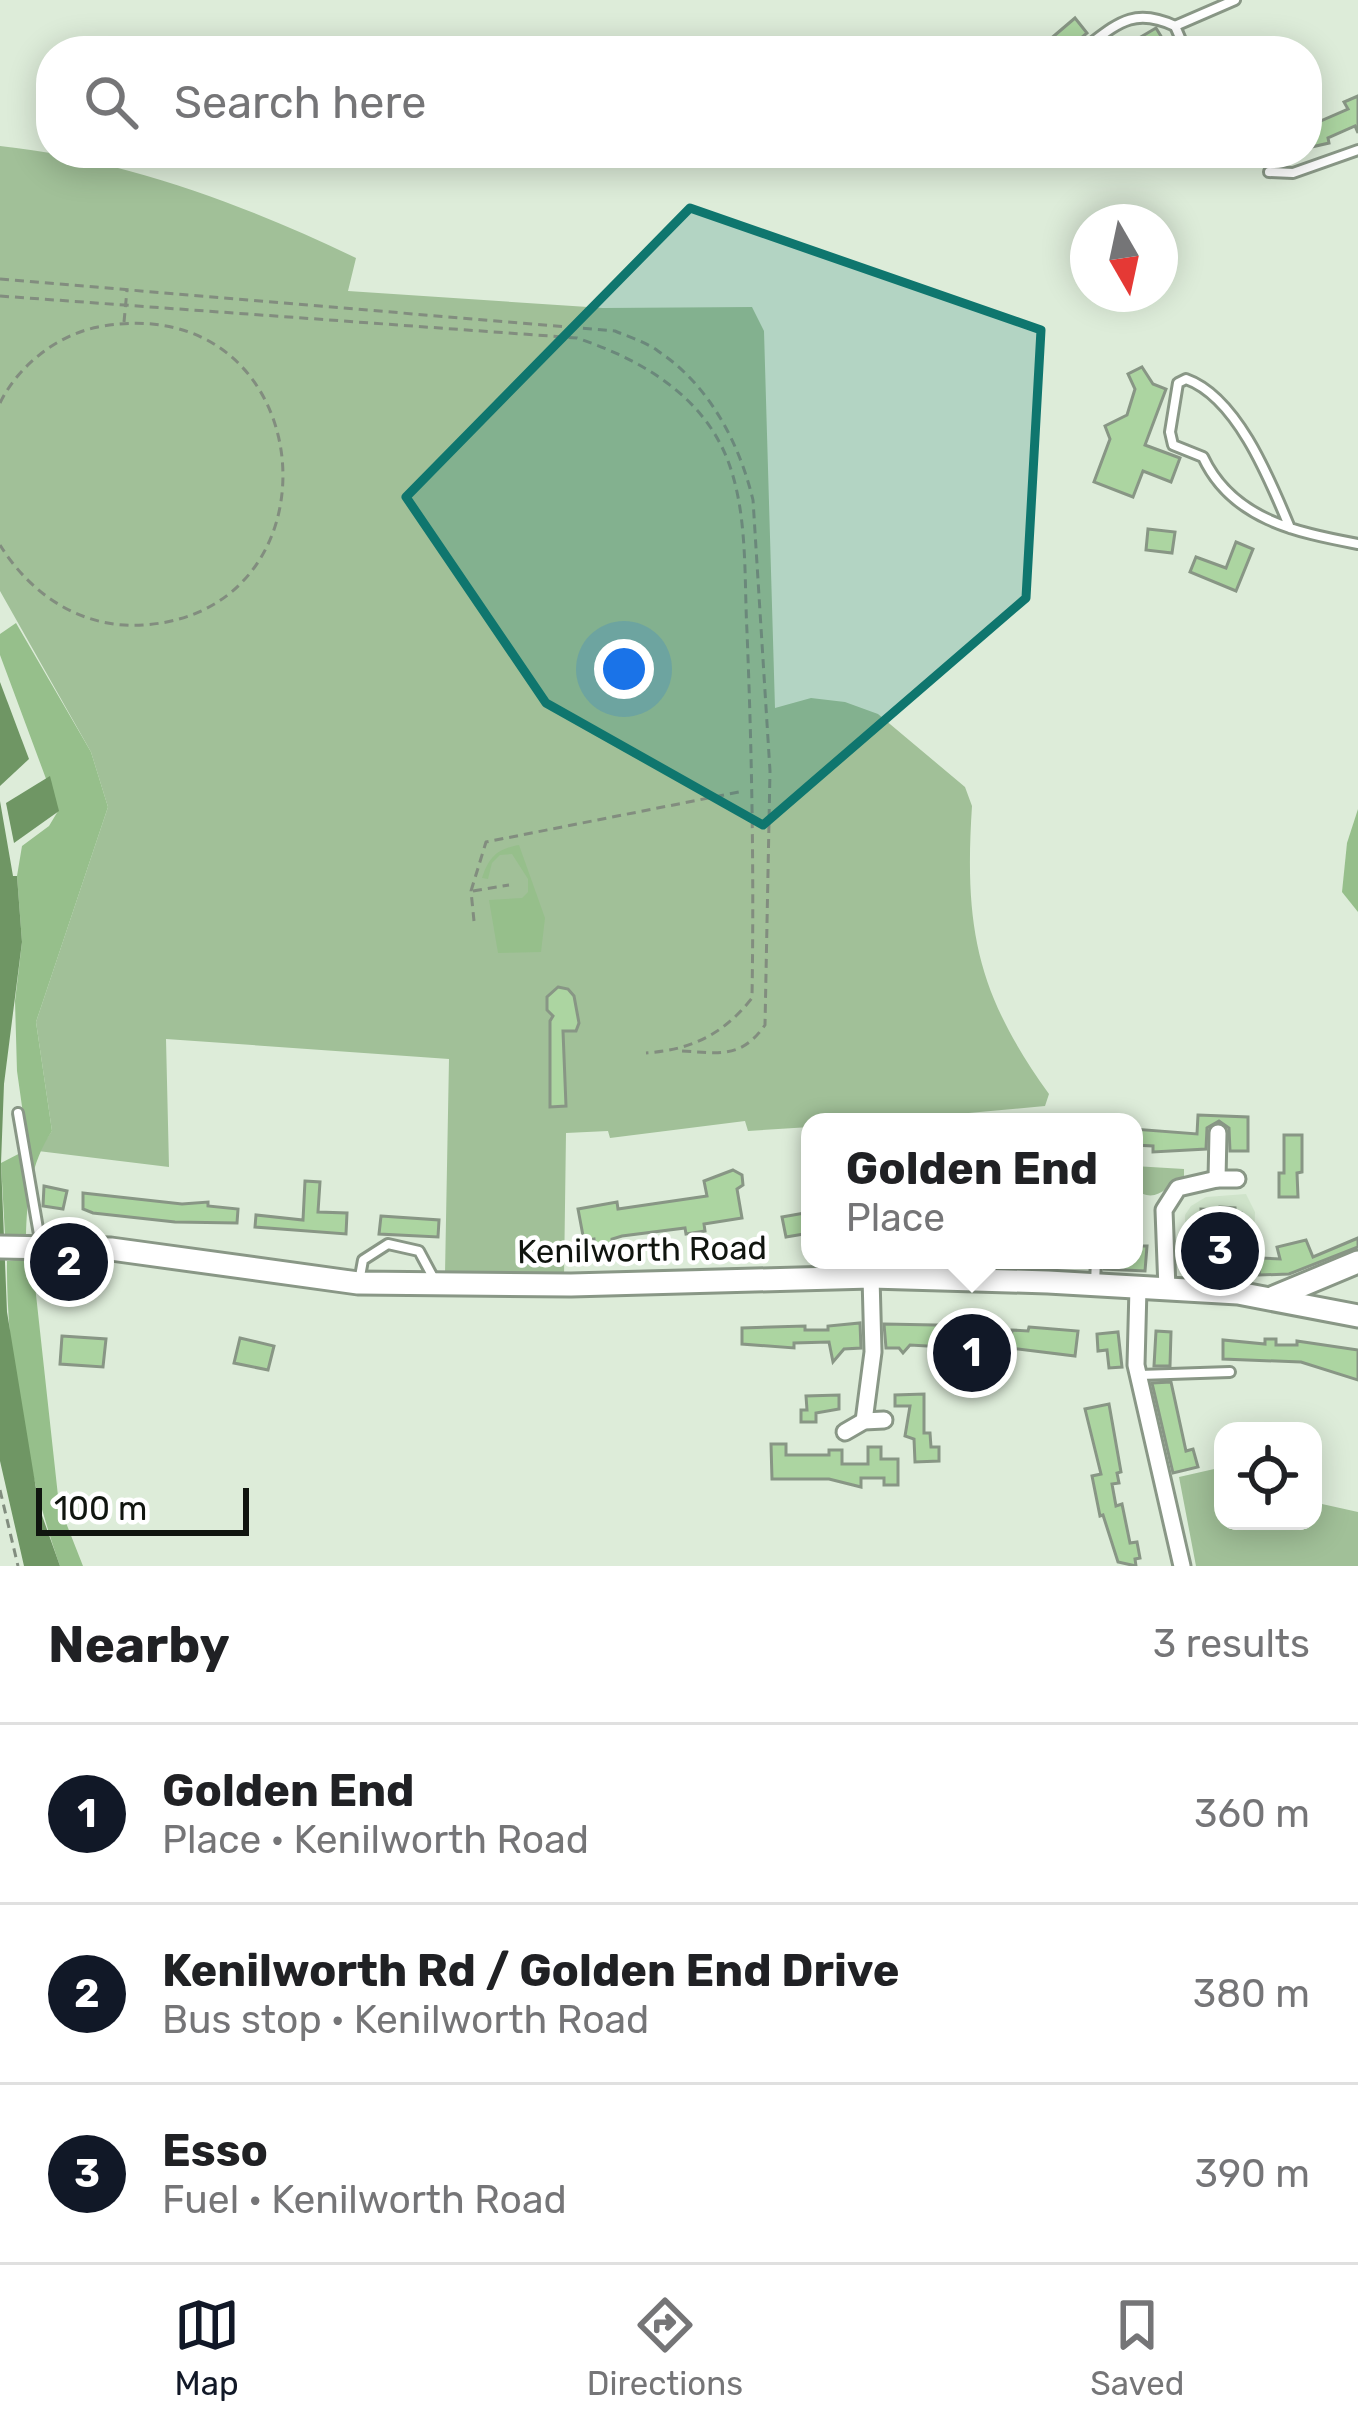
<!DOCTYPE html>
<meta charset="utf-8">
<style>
body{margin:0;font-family:Rubik,sans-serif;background:#f2f2f2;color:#202124}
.controls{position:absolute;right:36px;bottom:36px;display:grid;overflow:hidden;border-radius:24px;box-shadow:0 6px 30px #0003}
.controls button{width:108px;height:108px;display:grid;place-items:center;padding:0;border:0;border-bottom:3px solid #e0e0e0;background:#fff;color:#202124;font:60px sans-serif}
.compass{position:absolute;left:1070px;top:204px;width:108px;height:108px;border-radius:50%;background:#fff;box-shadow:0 6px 30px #0003;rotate:171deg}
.scale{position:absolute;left:36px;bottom:30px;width:213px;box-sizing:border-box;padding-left:12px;border:6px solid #10150f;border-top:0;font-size:33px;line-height:42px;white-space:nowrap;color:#10150f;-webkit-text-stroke:9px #fff;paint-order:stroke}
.you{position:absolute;left:624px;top:669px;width:42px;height:42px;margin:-30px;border:9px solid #fff;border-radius:50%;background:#1a73e8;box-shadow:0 0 0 18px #1a73e833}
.badge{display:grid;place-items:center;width:78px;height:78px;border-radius:50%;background:#111827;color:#fff;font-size:39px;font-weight:700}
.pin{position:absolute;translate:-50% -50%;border:6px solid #fff;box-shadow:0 3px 12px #0006}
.popup{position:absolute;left:801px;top:1113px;width:342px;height:156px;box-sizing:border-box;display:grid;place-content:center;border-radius:24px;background:#fff;filter:drop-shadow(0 3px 9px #0005);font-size:39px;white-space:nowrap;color:#757577}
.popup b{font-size:45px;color:#202124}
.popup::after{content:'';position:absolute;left:50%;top:100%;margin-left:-24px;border:24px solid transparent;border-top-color:#fff}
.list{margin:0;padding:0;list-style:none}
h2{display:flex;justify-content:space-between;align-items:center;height:156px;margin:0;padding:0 48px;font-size:51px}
h2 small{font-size:39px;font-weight:400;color:#757577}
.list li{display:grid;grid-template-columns:78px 1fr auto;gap:36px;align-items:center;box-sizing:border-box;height:180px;padding:0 48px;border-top:3px solid #e0e0e0}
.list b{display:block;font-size:45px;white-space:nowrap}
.list p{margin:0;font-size:39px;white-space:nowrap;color:#757577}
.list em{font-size:39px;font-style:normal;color:#757577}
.icon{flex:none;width:66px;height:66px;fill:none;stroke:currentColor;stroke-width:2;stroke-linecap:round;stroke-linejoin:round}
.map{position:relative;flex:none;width:1358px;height:1566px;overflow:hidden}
.search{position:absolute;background:#fff;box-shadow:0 6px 30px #0003;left:36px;right:36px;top:36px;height:132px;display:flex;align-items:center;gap:30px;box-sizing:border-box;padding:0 42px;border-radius:48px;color:#757577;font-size:45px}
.sheet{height:696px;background:#fff}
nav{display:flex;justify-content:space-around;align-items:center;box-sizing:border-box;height:168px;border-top:3px solid #e0e0e0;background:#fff;font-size:33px;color:#757577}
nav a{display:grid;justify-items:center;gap:6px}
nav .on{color:#111827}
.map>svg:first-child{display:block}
</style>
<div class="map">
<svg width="1358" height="1566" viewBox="0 0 1358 1566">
<rect width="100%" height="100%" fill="#ddecd9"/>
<polygon fill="#cfe3ca" points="1246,1194 1255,1212 1253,1287 1186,1283 1185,1215 1191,1206 1206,1197"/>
<g fill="#a1c098">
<path d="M0,146C122,159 246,205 356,258L348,291L603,308L752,307L764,331L775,708L811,698L845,702L878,714L965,787L972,806C964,928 977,994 1049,1094L1045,1106L936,1116L935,1122H810V1127L748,1131L745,1121L610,1138L608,1131L566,1133L564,1278L445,1274L449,1059L166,1039L169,1167L38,1151L52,1131L36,1022L108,807L91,752L0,591Z"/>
<path d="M1134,1166L1184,1169V1177C1165,1187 1155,1206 1134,1188Z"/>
<polygon points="1223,1467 1223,1521 1313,1521 1313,1502 1358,1512 1358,1566 1196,1566 1179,1477"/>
</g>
<g fill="#96bf8b">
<path d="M16,623L91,752L108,807L36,1022L52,1131C30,1164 27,1199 26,1237L5,1235L1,1163L28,1149L17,1071L15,1001L22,942L17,876L22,846L49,826L58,811L0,655V634Z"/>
<polygon points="1358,809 1358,912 1342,892 1347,843"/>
<path d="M519,845L545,918L541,952L498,953L489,900L522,898L528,892V879L512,854L500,855L492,863L488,879L482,878C489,857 497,849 519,845Z"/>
<path d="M32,1258L59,1505L83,1566H60C27,1473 6,1359 7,1261Z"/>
</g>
<g fill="#6f9664">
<polygon points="0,682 29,759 0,786"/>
<polygon points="50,776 59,811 14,843 6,803"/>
<polygon points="0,801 13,876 17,876 22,942 4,1084 1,1163 7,1312 39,1507 60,1566 24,1566 0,1461"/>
</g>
<g fill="#acd5a1" stroke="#889685" stroke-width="3">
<polygon points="1075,18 1087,33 1066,51 1057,51 1048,41"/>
<polygon points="1156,28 1170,51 1117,51"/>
<polygon points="1358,96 1358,133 1355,126 1328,138 1329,143 1307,148 1307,127 1348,109 1344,102"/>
<polygon points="1142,367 1153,384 1166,389 1145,445 1180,458 1171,482 1143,471 1133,497 1094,482 1110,439 1105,426 1127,415 1135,389 1128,374"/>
<polygon points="1148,529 1175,532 1172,553 1146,550"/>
<polygon points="1236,542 1253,549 1236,591 1190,572 1196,557 1226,568"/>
<polygon points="558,987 568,989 574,996 579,1023 576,1031 563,1031 566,1106 550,1107 550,1021 553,1016 547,1010 547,997"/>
<polygon points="1198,1115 1248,1117 1248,1151 1230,1151 1229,1128 1219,1121 1207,1128 1206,1149 1153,1152 1153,1146 1134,1145 1134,1129 1197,1134"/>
<polygon points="1284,1135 1302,1135 1302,1172 1297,1173 1298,1197 1279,1197 1279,1173 1284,1173"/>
<polygon points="733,1170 742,1175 743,1185 737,1189 742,1218 704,1224 705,1231 686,1234 685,1228 622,1236 612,1239 612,1243 595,1246 594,1239 584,1241 578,1209 617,1202 618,1209 707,1196 704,1181"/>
<polygon points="305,1181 320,1182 318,1212 347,1213 346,1234 255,1227 256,1215 303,1220"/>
<polygon points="44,1186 67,1191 63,1209 43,1206"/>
<polygon points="83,1193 182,1204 208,1202 208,1206 238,1209 237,1223 175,1222 93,1213 83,1209"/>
<polygon points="1220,1207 1235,1208 1235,1213 1241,1213 1238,1249 1203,1246 1201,1209 1220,1210"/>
<polygon points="810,1212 810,1233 786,1237 782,1217"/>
<polygon points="381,1216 439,1220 438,1237 379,1234"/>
<polygon points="1358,1238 1358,1247 1289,1274 1259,1275 1261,1258 1280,1259 1277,1247 1306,1240 1313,1257"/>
<polygon points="1134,1246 1147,1246 1145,1271 1104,1269 1104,1260 1134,1260"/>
<polygon points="860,1323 861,1348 844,1349 833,1362 829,1342 794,1343 794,1348 742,1344 742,1328 805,1326 805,1330 828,1330 828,1326"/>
<polygon points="884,1324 986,1326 983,1365 961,1364 962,1348 910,1345 903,1353 899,1348 886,1348"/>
<polygon points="1029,1327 1078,1331 1075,1356 1010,1348 1012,1330 1028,1331"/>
<polygon points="1156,1331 1171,1332 1170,1366 1154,1366"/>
<polygon points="1118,1332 1122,1367 1109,1368 1107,1350 1098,1351 1097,1334"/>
<polygon points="62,1336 106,1339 103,1367 60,1364"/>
<polygon points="240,1338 274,1346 268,1370 234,1363"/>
<polygon points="1265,1339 1276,1339 1276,1345 1297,1345 1297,1341 1358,1350 1358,1380 1301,1362 1223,1359 1223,1340 1265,1344"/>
<polygon points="1171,1382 1186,1451 1193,1449 1198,1467 1173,1473 1152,1383"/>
<polygon points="924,1394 924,1433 930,1433 931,1447 939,1447 939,1461 915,1462 914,1439 905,1436 910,1406 895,1406 895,1395"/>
<polygon points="839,1395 839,1409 816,1413 816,1422 801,1422 801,1410 807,1410 806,1396"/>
<polygon points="1109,1404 1121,1472 1117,1473 1119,1483 1112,1484 1116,1506 1122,1504 1130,1543 1137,1542 1140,1558 1135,1559 1136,1566 1118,1562 1103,1515 1100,1516 1092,1476 1101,1474 1085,1409"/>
<polygon points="771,1444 786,1444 786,1455 829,1455 829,1450 842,1450 842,1464 868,1464 868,1447 881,1447 881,1459 898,1459 898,1485 884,1485 884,1478 861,1478 861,1487 829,1479 772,1479"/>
</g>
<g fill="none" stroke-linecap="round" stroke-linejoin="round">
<g stroke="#899786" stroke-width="14">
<g id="lane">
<polyline points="1184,47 1175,26 1235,0"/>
<path d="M1081,51C1116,25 1132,6 1175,26"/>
<polyline points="1269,172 1293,173 1358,150"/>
<path d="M1290,528C1270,480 1237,397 1186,379L1178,383L1170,432L1173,445L1203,457C1232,519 1295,532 1358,544"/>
<polyline points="18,1113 41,1246"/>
<polyline points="359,1282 363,1260 388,1244 419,1251 434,1279"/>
<polyline points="1095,1283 1096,1260"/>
<polyline points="1190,1289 1192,1254 1240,1257 1238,1292"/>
<polyline points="1140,1375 1230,1372"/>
</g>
</g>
<g stroke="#899786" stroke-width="21">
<g id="street">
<polyline points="1218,1133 1217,1179 1237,1179"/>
<polyline points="1138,1288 1136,1365 1182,1566"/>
<polyline points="1167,1289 1164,1210 1178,1188 1217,1179"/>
<polyline points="864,1421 873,1352 871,1277"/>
<polyline points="845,1432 864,1421 884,1420"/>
</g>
</g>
<g stroke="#899786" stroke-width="27">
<g id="secondary">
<polyline points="0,1247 111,1249 358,1283 571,1285 871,1277 1048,1282 1238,1293 1358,1316"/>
<polyline points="1274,1297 1358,1262"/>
</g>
</g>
<g stroke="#828d7f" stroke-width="3" stroke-dasharray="9 6" stroke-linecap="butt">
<path d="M0,279L615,331C629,337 646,342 658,351C709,385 739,442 753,500L770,771L765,1025C741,1059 720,1053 682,1051"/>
<path d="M0,296L577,338C640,359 703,395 728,461C748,514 744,576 747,632C752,754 754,876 752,998C724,1034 691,1050 646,1053"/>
<polyline points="124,322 127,290"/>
<path d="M0,403C18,366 57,335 98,327C321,285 350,612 143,625C82,629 31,595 0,545"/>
<polyline points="473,891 509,885"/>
<polyline points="474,921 471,891 486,842 744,791"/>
<polyline points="0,1490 18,1566"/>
</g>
<use href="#lane" stroke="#fff" stroke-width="8"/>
<use href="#street" stroke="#fff" stroke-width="15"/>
<use href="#secondary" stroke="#fff" stroke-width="21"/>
</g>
<path fill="#0f766e" fill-opacity="0.2" stroke="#0f766e" stroke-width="9" stroke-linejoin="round" d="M690,208L1041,330L1026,598L763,825L546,703L406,497Z"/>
<g text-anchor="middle" stroke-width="9" stroke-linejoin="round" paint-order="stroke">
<g font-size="33" fill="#10150f" stroke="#fff">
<text transform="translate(642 1249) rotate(-1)" y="12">Kenilworth Road</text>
</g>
</g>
</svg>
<div class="controls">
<button><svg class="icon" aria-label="locate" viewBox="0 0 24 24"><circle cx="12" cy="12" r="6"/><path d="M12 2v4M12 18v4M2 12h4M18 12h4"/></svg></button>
</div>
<svg class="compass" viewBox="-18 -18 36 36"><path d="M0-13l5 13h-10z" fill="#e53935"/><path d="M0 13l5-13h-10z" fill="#757577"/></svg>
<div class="scale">100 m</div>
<div class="you"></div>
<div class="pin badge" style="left:972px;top:1353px">1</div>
<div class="popup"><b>Golden End</b>Place</div>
<div class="pin badge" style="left:69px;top:1262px">2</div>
<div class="pin badge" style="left:1220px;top:1251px">3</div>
<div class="search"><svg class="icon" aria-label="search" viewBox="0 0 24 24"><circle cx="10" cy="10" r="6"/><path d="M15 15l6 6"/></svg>Search here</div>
</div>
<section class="sheet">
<h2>Nearby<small>3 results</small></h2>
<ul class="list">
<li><span class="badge">1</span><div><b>Golden End</b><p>Place · Kenilworth Road</p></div><em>360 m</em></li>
<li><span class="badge">2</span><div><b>Kenilworth Rd / Golden End Drive</b><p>Bus stop · Kenilworth Road</p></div><em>380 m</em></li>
<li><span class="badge">3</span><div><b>Esso</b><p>Fuel · Kenilworth Road</p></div><em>390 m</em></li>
</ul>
</section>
<nav>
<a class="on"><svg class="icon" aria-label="map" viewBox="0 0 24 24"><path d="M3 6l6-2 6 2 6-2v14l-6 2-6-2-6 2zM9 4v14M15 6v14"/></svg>Map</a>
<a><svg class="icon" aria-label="directions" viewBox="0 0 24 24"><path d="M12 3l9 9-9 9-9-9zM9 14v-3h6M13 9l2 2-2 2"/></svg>Directions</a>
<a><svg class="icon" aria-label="saved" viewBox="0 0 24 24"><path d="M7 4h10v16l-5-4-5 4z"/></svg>Saved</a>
</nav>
